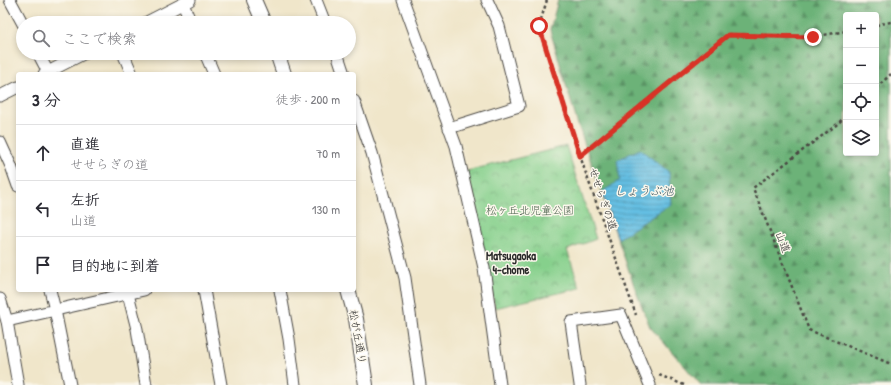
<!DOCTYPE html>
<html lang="ja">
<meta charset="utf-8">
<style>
body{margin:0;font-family:"Patrick Hand","Klee One",sans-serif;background:#f7f7f7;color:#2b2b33}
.controls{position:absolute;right:12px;top:12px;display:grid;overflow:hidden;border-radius:4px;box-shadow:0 2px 6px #0003}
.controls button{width:36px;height:36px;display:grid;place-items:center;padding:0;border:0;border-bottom:1px solid #e1e1e2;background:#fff;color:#2b2b33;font:20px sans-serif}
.stop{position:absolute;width:12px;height:12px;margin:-9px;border:3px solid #d93025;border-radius:50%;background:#fff}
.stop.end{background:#d93025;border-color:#fff;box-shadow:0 1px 4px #0008}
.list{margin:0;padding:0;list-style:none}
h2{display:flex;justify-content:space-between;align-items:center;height:52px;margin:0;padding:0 16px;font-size:17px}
h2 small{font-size:13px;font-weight:400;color:#7c7c81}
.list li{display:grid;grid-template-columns:26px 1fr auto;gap:12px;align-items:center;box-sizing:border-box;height:56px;padding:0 16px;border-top:1px solid #e1e1e2}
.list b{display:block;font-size:15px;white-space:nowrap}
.list p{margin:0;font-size:13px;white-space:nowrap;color:#7c7c81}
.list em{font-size:13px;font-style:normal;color:#7c7c81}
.icon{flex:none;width:22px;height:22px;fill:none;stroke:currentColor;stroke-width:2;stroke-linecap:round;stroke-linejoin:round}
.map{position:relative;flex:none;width:891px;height:385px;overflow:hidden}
.search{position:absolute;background:#fff;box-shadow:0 2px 6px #0003;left:16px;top:16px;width:340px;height:44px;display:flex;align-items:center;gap:10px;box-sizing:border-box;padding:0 14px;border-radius:22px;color:#7c7c81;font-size:15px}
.panel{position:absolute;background:#fff;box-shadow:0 2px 6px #0003;left:16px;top:72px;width:340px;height:220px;border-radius:4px}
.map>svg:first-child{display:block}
</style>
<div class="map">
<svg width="891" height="385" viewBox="0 0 891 385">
<defs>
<pattern id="forest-firs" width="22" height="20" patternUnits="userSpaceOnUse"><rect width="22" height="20" fill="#6cb278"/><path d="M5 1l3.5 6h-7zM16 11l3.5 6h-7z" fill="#599163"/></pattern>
<pattern id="park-crowns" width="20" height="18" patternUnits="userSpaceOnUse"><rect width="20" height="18" fill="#86d08c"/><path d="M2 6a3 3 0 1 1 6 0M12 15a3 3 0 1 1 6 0" fill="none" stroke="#6ea973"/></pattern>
<pattern id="water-rules" width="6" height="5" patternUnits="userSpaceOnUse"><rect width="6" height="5" fill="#64bee2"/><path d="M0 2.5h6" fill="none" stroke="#539bb7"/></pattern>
</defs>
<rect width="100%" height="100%" fill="#fbf7ec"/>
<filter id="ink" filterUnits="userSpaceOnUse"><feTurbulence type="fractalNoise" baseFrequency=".025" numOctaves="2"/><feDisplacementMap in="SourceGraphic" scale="8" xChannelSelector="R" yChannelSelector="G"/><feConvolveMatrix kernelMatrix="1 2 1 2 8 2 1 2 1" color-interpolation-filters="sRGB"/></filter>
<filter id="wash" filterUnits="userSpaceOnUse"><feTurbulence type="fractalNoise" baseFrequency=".012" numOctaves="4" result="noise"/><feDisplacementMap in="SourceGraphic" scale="16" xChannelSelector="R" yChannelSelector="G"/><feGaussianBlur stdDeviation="0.9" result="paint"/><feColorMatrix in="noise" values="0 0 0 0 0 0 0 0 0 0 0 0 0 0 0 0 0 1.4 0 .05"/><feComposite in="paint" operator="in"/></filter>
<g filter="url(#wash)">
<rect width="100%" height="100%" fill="#f0e6ca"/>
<path fill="url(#forest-firs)" stroke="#4c6e52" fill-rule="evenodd" d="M558,0H891V385H701L650,327L637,294L577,122L550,30ZM846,15H876V153H846Z"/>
<polygon fill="url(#park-crowns)" stroke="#587e5c" points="566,146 596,239 567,250 580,288 495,308 467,171"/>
<polygon fill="url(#water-rules)" stroke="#487486" points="640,149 669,172 671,204 618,239 602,192 620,180 617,160"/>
</g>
<g filter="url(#ink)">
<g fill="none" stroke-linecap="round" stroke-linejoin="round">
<g stroke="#494743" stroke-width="13">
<g id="minor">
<polyline points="10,0 23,24"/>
<polyline points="316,0 325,23"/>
<polyline points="403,0 456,146 484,268 500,385"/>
<polyline points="183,4 191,23"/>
<polyline points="145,23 190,0"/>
<polyline points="38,53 49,74"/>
<polyline points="123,53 132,74"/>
<polyline points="205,53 214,74"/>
<polyline points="337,53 344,74"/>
<polyline points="44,74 85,53"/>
<polyline points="0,96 18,87"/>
<polyline points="354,101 372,153 405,278 420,385"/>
<polyline points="449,128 519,106 499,26 487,0"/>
<polyline points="0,142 11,166 18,186"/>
<polyline points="50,290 55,310 70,385"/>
<polyline points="127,290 137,329 146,385"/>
<polyline points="204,290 221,385"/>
<polyline points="280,290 289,339 295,385"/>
<polyline points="0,299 7,321 18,385"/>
<polyline points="7,321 144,290"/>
<polyline points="580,385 571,322 621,315 650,385"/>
</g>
</g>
<g stroke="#494743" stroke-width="16">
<g id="tertiary">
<polyline points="254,0 264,23"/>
<polyline points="277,53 284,74"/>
<polyline points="348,290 356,319 366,385"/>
</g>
</g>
<g stroke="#494743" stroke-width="2.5" stroke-dasharray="3 3" stroke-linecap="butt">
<polyline points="547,0 539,26 584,168 636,315"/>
<polyline points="876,25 891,22"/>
<polyline points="876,88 891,74"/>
<polyline points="846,116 835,126 753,188 809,330 891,364"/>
<polyline points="580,156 728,35 813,37 846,31"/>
<polyline points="659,375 684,385"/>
</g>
<use href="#minor" stroke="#fff" stroke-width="11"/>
<use href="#tertiary" stroke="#fff" stroke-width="14"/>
</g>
</g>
<g fill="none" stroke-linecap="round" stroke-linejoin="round" filter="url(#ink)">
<polyline stroke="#d93025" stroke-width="5" points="539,26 580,156 728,35 813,37"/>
</g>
<g text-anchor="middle" stroke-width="3" stroke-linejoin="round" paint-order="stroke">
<g font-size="11" fill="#2b2b2b" stroke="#fbf7ec">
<text transform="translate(603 199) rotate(71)" y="4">せせらぎの道</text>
<text transform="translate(783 242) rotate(68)" y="4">山道</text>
<text transform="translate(358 337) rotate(80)" y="4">松が丘通り</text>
</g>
<g font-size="11" fill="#465d48" stroke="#fbf7ec">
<text x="530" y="214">松ヶ丘北児童公園</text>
</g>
<g font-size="12" font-style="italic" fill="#3c5762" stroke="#fbf7ec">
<text x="644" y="195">しょうぶ池</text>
</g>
<g font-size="12" font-weight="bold" fill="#2b2b2b" stroke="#fbf7ec">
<text x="511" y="260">Matsugaoka<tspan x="511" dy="14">4-chome</tspan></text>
</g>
</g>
</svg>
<div class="controls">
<button>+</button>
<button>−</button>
<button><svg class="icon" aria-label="locate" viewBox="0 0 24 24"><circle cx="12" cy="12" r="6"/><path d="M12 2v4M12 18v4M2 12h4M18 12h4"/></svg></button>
<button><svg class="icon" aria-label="layers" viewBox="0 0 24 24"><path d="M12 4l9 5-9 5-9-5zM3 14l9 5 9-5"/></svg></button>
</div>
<div class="stop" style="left:539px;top:26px"></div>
<div class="stop end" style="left:813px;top:37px"></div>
<div class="search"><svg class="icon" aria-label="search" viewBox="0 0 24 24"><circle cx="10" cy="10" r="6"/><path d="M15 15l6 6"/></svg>ここで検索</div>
<section class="panel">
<h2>3 分<small>徒歩 · 200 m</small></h2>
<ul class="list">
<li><svg class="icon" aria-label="ahead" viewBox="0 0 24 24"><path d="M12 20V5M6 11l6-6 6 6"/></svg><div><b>直進</b><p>せせらぎの道</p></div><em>70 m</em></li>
<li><svg class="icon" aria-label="left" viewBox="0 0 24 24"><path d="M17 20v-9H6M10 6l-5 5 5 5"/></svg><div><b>左折</b><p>山道</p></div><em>130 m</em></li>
<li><svg class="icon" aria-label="arrive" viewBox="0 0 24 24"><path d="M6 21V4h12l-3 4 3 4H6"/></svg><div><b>目的地に到着</b></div></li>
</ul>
</section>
</div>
